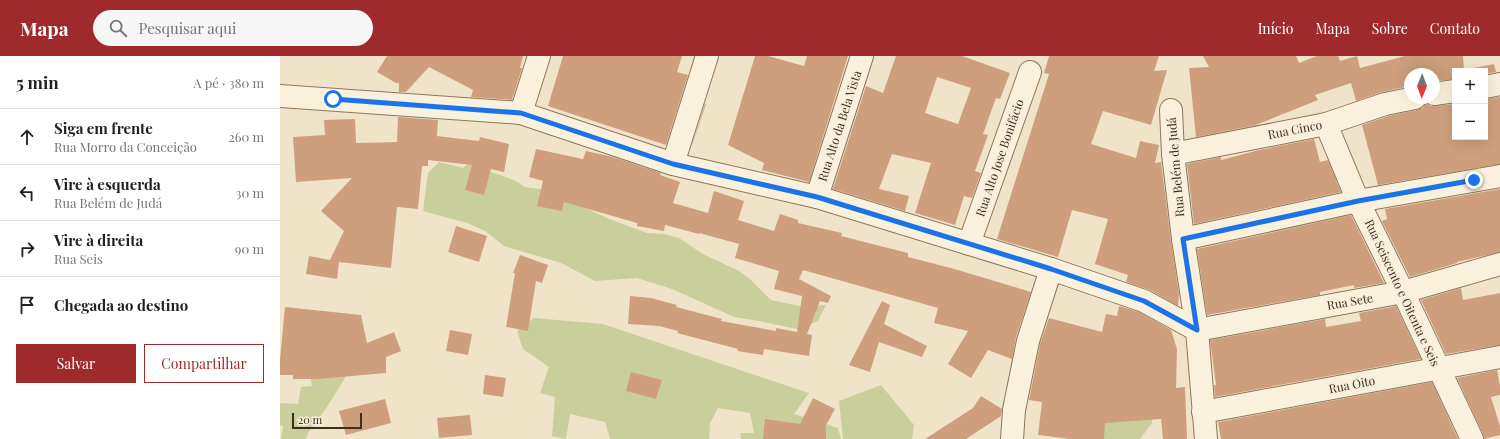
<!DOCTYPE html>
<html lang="pt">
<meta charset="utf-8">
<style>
body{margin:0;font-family:"Playfair Display",serif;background:#f6f6f6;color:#202124}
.controls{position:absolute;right:12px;top:12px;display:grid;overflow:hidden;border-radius:0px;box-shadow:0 4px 16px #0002}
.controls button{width:36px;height:36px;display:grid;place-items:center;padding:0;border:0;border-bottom:1px solid #e0e0e0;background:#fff;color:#202124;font:20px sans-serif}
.compass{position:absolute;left:1124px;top:12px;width:36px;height:36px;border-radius:50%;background:#fff;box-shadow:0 4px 16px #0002;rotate:181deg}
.scale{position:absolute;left:12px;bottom:10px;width:70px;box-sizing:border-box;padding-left:4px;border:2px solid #3d2e20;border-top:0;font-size:11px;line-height:14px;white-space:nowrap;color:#3d2e20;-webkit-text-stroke:3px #f7eed8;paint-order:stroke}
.stop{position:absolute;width:12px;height:12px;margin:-9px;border:3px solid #1a73e8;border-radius:50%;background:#fff}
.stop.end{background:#1a73e8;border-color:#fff;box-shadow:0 1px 4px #0008}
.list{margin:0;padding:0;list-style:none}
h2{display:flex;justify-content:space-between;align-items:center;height:52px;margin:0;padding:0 16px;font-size:17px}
h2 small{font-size:13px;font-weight:400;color:#757577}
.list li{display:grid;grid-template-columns:26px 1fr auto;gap:12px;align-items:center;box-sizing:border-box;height:56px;padding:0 16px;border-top:1px solid #e0e0e0}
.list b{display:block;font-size:15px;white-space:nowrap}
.list p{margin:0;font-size:13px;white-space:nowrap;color:#757577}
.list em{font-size:13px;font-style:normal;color:#757577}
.actions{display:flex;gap:8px;padding:12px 16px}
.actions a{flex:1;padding:9px 0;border:1px solid #9e2a2b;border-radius:0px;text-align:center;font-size:14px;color:#9e2a2b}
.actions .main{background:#9e2a2b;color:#fff}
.icon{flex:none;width:22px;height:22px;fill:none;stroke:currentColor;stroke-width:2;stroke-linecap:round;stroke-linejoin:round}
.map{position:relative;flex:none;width:1220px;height:383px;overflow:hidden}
header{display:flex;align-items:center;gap:24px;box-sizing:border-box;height:56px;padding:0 20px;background:#9e2a2b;color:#fff}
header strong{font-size:19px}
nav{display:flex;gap:22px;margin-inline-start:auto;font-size:14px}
.search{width:280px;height:36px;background:#f6f6f6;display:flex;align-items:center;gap:10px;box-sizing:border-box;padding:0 14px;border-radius:22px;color:#757577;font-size:15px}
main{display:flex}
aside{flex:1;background:#fff}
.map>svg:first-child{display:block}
</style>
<header>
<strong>Mapa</strong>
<div class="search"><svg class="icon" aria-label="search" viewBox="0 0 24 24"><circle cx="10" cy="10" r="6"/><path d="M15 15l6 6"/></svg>Pesquisar aqui</div>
<nav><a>Início</a><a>Mapa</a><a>Sobre</a><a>Contato</a></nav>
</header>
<main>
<aside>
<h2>5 min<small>A pé · 380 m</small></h2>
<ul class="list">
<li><svg class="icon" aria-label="ahead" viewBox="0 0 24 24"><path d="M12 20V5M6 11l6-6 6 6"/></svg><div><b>Siga em frente</b><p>Rua Morro da Conceição</p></div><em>260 m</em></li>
<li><svg class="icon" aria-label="left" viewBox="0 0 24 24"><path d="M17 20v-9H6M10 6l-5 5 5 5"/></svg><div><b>Vire à esquerda</b><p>Rua Belém de Judá</p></div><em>30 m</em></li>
<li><svg class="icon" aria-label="right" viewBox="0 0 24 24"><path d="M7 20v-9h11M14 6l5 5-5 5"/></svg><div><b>Vire à direita</b><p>Rua Seis</p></div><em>90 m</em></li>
<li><svg class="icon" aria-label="arrive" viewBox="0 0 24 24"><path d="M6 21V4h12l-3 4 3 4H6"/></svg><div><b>Chegada ao destino</b></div></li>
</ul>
<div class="actions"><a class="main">Salvar</a><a>Compartilhar</a></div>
</aside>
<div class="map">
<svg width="1220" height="383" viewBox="0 0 1220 383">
<rect width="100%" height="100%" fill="#f0e4c8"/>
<g fill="#c9cf9b">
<polygon points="159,106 183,112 188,108 197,109 205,114 234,124 245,131 266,134 327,162 367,177 384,178 399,182 423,198 459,215 470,223 491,244 519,250 546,249 538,265 517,273 479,265 454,261 392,233 357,222 315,225 281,207 224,190 205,175 187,167 143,155 148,117"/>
<polygon points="254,262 323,268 529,337 514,358 558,372 561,383 461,383 460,377 474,377 470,357 438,352 430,367 429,383 330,383 325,366 290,358 286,383 272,380 275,341 260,337 269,311 243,293 237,275"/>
<polygon points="27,293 67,319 45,354 28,377 26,383 1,383 3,370 0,369 0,347 18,348 21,331 32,330"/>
<polygon points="601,329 634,369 632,383 563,383 559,345"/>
<polygon points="871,346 872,367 860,383 785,383"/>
</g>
<g fill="#cf9f7d" fill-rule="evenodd">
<polygon points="107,0 243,0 240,12 242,12 232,44 191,41 193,34 149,11 126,36 119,36 119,27 116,27 97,16"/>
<polygon points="283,0 402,0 397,16 408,19 386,89 268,50"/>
<polygon points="475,0 488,0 524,10 527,0 568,0 529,126 482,114 484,107 448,89"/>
<path d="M616,0H682L730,17L720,43L716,42L703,78L708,79L695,115L701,117L692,142L684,140L675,169L635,157L651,107L612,98L599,133L629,140L625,155L553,133L586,30L603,37ZM657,21L691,32L678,68L645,57Z"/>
<polygon points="769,0 879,0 874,15 887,14 871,69 823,55 811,88 856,102 860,85 879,89 875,107 881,106 891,185 899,238 898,250 870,234 846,226 848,219 815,208 828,163 792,154 778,201 717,183 769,18 764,17"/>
<polygon points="923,0 1016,0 1019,7 1037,0 1058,0 1060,5 1077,0 1080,12 1125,0 1183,0 1184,14 1214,8 1216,16 1205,18 1205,15 1175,15 1175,23 1154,25 1154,18 1130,18 1130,30 1102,36 1076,45 1071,27 1035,39 1038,44 976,69 916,81 909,12 929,11"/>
<polygon points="1220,41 1220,108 1098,129 1082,69 1108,60 1137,54 1143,52 1146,47 1150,50 1155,50 1175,48 1175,81 1205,81 1205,43"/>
<polygon points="425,48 426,48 412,90 412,89"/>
<polygon points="118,61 158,64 157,80 199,85 200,81 229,88 224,116 211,113 204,139 185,134 192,109 148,104 148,110 142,110 138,153 117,151 111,212 59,206 57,223 26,218 29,200 50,204 64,175 41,155 72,122 16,126 13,81 45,79 44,64 75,63 76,87 117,86"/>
<polygon points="1034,83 1040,106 1048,104 1061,136 914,168 907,108 941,101 941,104 979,94"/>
<polygon points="256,93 303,103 306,95 333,101 381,117 380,119 400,126 393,147 428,157 434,135 464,145 458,164 494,175 500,158 518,164 518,167 562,177 561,180 628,197 628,201 671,212 751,236 736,281 732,303 708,294 691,322 668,308 688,275 654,267 658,252 523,214 519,223 551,240 548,247 540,245 527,278 532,279 529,300 484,293 483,299 457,295 458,293 397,277 398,275 379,270 348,268 350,240 371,242 397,249 396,251 442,263 441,265 496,275 496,272 517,276 522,240 494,233 499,215 455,202 459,188 419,177 419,178 385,169 384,175 357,170 357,167 284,146 282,155 257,150 263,125 249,121"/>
<polygon points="1220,133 1220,196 1177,206 1177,207 1130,221 1102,165 1107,163 1105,153"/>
<polygon points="1071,159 1104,227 1074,232 1074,229 1040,236 1040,239 927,259 917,193"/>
<polygon points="176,170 207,180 199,206 168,196"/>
<polygon points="240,199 268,209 262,227 256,225 248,275 226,271 235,217 233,217"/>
<polygon points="1181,232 1183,244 1220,237 1220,289 1166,298 1141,244"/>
<polygon points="602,245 610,249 604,268 647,290 642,301 599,286 590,316 569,309"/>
<polygon points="839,250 859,256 891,274 897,293 896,332 905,331 907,383 883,383 881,363 825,367 824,383 791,383 758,379 762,346 749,344 760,288 769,262 822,276 826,258 837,260"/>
<polygon points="1116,250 1141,303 935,341 934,329 936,329 930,284 1045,263 1046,271 1081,265 1079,257"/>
<polygon points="5,251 81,259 87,287 114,276 121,295 106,301 106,317 38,323 13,323 13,319 0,319 0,304"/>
<polygon points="170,274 192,278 188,299 166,295"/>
<polygon points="1217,314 1220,330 1220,339 1211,341 1220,370 1220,379 1204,383 1203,378 1177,322"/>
<polygon points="351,316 382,324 376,343 346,335"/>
<polygon points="205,319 226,322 223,341 203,338"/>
<polygon points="1152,326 1178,383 941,383 938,366"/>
<polygon points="701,340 722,353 721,360 686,383 645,383 693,352"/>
<polygon points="533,342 555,353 545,371 546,371 546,383 483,383 485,363 520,368"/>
<polygon points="105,343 111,367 66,379 59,355"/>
<polygon points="190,359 192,379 159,382 157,362"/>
</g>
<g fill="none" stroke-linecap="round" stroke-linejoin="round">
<g stroke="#8d765c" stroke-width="24">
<g id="minor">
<polyline points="1205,31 1220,28"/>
<polyline points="1154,38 1175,35"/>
<polyline points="0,40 241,57 393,108 537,141 771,213 864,245 917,274"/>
<polyline points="891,54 893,98 903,183 917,274 926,383"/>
<polyline points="241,57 259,0"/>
<polyline points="1046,68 1078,145 1123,236 1192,383"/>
<polyline points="893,98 1046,68 1105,48 1135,42"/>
<polyline points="393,108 427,0"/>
<polyline points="537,141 582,0"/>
<polyline points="903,183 1078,145 1220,120"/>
<polyline points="689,188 750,16"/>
<polyline points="917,274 1123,236 1220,208"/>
<polyline points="923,356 1220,301"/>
<polyline points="732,383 734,354 748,285 771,213"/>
</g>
</g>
<use href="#minor" stroke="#faf1dc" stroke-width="22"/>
</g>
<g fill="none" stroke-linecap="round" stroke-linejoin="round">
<polyline stroke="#1a73e8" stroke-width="5" points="53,43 241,57 393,108 537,141 771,213 864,245 917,274 903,183 1078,145 1194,124"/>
</g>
<g text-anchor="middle" stroke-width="3" stroke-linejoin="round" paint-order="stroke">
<g font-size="12" fill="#3d2e20" stroke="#f7eed8">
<text transform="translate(560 70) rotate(-72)" y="4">Rua Alto da Bela Vista</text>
<text transform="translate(1015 74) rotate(-11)" y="4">Rua Cinco</text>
<text transform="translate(720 102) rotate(-71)" y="4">Rua Alto Jose Bonifácio</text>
<text transform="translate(896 111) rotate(-95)" y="4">Rua Belém de Judá</text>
<text transform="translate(1122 237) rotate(65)" y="4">Rua Seiscento e Oitenta e Seis</text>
<text transform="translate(1070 246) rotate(-10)" y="4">Rua Sete</text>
<text transform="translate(1072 329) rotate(-11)" y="4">Rua Oito</text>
</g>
</g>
</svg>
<div class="controls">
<button>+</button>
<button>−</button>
</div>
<svg class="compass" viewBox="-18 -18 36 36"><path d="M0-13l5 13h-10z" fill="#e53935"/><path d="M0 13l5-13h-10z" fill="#757577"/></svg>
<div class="scale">20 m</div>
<div class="stop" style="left:53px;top:43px"></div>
<div class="stop end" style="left:1194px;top:124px"></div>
</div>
</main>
